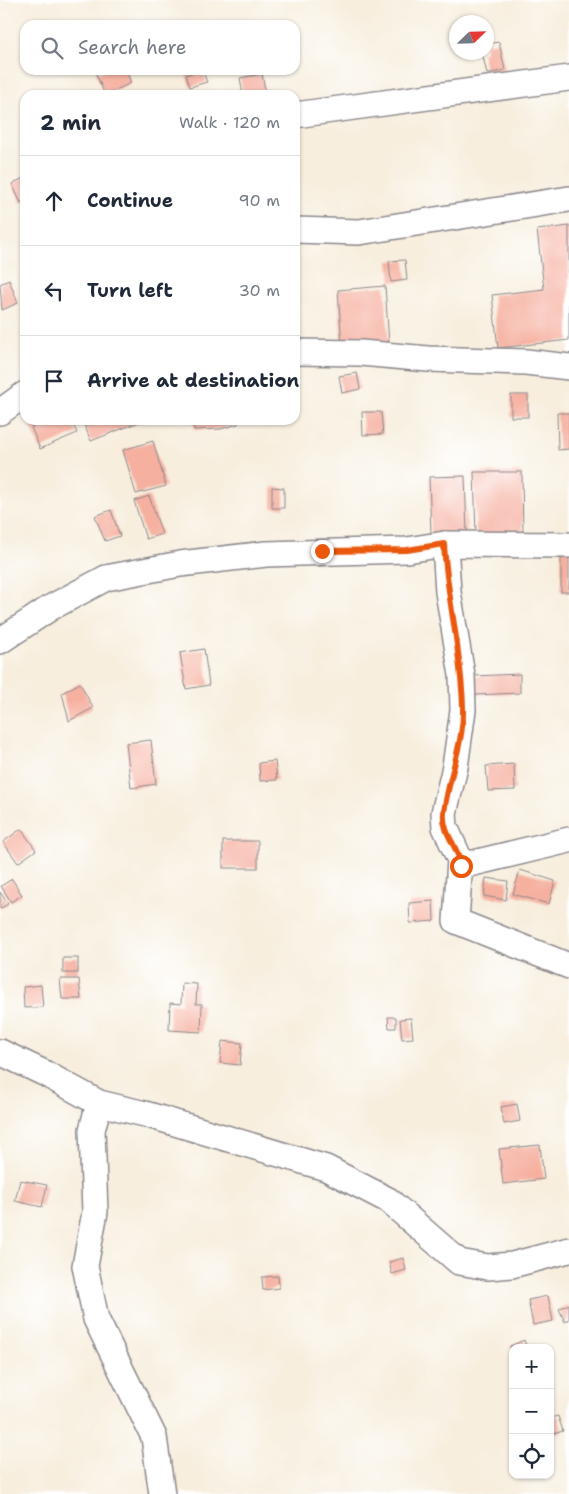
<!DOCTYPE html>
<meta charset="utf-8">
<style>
body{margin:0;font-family:"Shantell Sans",sans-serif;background:#f6f6f7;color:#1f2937}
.controls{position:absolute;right:15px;bottom:15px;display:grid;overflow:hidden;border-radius:10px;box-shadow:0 1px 4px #0004}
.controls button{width:45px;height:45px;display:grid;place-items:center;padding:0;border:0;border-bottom:1px solid #e0e1e3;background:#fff;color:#1f2937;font:25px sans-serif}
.compass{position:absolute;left:449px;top:15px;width:45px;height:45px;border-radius:50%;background:#fff;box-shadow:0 1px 4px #0004;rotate:67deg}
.stop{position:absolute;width:15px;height:15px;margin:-11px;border:4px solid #ea580c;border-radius:50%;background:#fff}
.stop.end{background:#ea580c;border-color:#fff;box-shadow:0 1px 5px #0008}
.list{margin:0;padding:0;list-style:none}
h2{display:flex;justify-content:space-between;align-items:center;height:65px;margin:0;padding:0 20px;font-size:21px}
h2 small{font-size:16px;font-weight:400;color:#747a83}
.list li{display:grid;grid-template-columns:32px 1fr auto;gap:15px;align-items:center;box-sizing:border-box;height:90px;padding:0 20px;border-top:1px solid #e0e1e3}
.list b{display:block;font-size:19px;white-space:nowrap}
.list em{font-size:16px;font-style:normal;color:#747a83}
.icon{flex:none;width:28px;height:28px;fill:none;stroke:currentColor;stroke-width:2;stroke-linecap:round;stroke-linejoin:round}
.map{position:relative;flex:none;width:569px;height:1494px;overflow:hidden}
.search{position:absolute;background:#fff;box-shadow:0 1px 4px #0004;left:20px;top:20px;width:280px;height:55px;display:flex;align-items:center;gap:12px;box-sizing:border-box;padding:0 18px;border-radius:15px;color:#747a83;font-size:19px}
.panel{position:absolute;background:#fff;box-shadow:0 1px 4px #0004;left:20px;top:90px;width:280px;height:335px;border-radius:15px}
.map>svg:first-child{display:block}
</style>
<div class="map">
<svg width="569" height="1494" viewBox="0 0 569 1494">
<rect width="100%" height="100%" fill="#fff"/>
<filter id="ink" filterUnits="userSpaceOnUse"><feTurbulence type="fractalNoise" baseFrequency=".02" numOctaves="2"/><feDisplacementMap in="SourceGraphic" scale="10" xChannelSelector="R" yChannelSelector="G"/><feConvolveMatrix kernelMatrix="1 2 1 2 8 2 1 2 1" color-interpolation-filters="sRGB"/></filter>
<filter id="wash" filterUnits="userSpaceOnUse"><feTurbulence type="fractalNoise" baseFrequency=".0096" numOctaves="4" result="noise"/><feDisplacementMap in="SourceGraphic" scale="20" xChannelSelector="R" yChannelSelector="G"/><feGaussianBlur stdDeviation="1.12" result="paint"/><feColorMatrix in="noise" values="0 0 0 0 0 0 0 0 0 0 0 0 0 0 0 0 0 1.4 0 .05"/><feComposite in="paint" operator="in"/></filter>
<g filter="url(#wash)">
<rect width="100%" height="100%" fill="#f7eedd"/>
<g id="blocks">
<g fill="#f6b0a0">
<polygon points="499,42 505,70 487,74 482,52 486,52 486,44"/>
<polygon points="105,70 126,70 131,83 105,95 96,74"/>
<polygon points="199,70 202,70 207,82 190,87 186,75"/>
<polygon points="262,74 266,95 243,95 240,78"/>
<polygon points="25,177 25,201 21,203 12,184"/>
<polygon points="569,226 569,340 498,348 492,295 544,289 537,230"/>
<polygon points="405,260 407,280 391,282 389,261"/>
<polygon points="9,280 18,303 2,310 0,284"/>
<polygon points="385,286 389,344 342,347 338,290"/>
<polygon points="357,373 360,389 342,393 339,376"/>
<rect x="511" y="395" width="17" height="22"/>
<polygon points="362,412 381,412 383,434 363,435"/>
<polygon points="557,413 569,413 569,449 558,450"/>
<polygon points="46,420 71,420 77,433 40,449 31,427"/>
<polygon points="82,420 144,420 91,441"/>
<polygon points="193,420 238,420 238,424 221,429 194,430"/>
<polygon points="153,441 166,486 136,494 123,450"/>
<polygon points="474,472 522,472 523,536 476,536"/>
<polygon points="465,476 467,534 431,535 429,477"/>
<polygon points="272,487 284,488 284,508 272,508"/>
<polygon points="149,496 162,534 146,539 134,501"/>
<polygon points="111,510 120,536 105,541 95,516"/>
<rect x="561" y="549" width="8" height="43"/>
<polygon points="204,649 209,685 186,689 180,653"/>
<polygon points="520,674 520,693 475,695 474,676"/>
<polygon points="80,683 93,708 69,721 62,693"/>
<polygon points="151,740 156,784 131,788 126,743"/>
<polygon points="275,761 277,780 260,781 259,763"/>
<polygon points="514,764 515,790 488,791 486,766"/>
<polygon points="21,829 36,850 18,863 3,842"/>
<rect x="223" y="841" width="35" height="27"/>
<polygon points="520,870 555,881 549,904 513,894"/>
<polygon points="486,878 508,881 506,900 484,896"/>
<polygon points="12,879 22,895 11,902 1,886"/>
<polygon points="0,892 8,904 0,909"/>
<polygon points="433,901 434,921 410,923 409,903"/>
<rect x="63" y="958" width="15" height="15"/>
<polygon points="60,979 79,979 81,999 62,999"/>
<polygon points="182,983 197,984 196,1004 202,1004 201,1032 169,1030 170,1003 181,1004"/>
<polygon points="41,985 43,1007 24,1008 23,987"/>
<polygon points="388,1017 396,1017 396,1028 389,1028"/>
<polygon points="411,1018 413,1038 402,1039 400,1019"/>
<polygon points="222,1041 242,1043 240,1065 220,1063"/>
<polygon points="517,1104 520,1121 504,1124 501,1107"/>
<polygon points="540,1145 544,1179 503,1184 499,1149"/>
<polygon points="20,1180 47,1185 42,1207 15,1201"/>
<polygon points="403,1258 406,1270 392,1274 389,1262"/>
<polygon points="278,1276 279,1288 263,1290 262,1277"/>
<polygon points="548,1296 553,1321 533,1325 528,1300"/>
<polygon points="569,1304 569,1320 565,1322 559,1309"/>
<polygon points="524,1340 527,1348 513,1348 513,1352 510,1346"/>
<polygon points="558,1416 563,1431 550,1435 550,1418"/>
</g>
</g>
</g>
<g filter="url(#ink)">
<use href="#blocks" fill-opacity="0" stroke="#8c888c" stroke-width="1"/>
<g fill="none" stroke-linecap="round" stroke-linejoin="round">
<g stroke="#8c888c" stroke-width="28">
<g id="minor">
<polyline points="295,115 569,78"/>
<polyline points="295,230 359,232 569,199"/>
<polyline points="295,352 361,353 428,359 526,362 569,367"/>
<polyline points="0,412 25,394"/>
<polyline points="445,544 448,592 462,675 463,710 455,767 444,813 445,827 460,860 456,921 569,966"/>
<polyline points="0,641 50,608 106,578 180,564 266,554 407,550 445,544 569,545"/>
<polyline points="461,866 569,840"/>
<polyline points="0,1052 44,1073 99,1103 145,1114 326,1168 388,1200 459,1262 488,1267 512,1265 569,1250"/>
<polyline points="99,1103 92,1130 95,1212 85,1266 96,1319 154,1437 162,1494"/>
</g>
</g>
<use href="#minor" stroke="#fff" stroke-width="25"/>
</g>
</g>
<g fill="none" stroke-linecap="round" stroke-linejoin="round" filter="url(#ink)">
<path stroke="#ea580c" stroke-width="6" d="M322,551L407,550L444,544C447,599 462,653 463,708C464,743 448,778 444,813C442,834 459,847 461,866"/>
</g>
</svg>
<div class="controls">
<button>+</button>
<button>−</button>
<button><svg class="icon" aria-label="locate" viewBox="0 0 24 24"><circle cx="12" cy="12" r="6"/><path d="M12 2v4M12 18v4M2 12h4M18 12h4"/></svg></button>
</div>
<svg class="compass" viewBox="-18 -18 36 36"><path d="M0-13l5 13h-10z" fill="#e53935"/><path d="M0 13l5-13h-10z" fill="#747a83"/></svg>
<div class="stop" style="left:461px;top:866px"></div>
<div class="stop end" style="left:322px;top:551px"></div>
<div class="search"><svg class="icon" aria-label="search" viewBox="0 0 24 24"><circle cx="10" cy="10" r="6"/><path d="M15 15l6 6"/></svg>Search here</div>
<section class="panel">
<h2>2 min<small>Walk · 120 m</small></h2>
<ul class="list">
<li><svg class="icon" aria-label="ahead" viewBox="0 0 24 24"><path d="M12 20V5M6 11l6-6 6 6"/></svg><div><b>Continue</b></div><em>90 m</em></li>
<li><svg class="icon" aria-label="left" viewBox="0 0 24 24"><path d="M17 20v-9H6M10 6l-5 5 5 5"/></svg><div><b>Turn left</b></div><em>30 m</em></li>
<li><svg class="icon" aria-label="arrive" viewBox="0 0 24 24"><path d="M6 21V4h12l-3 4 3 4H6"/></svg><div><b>Arrive at destination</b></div></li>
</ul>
</section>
</div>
